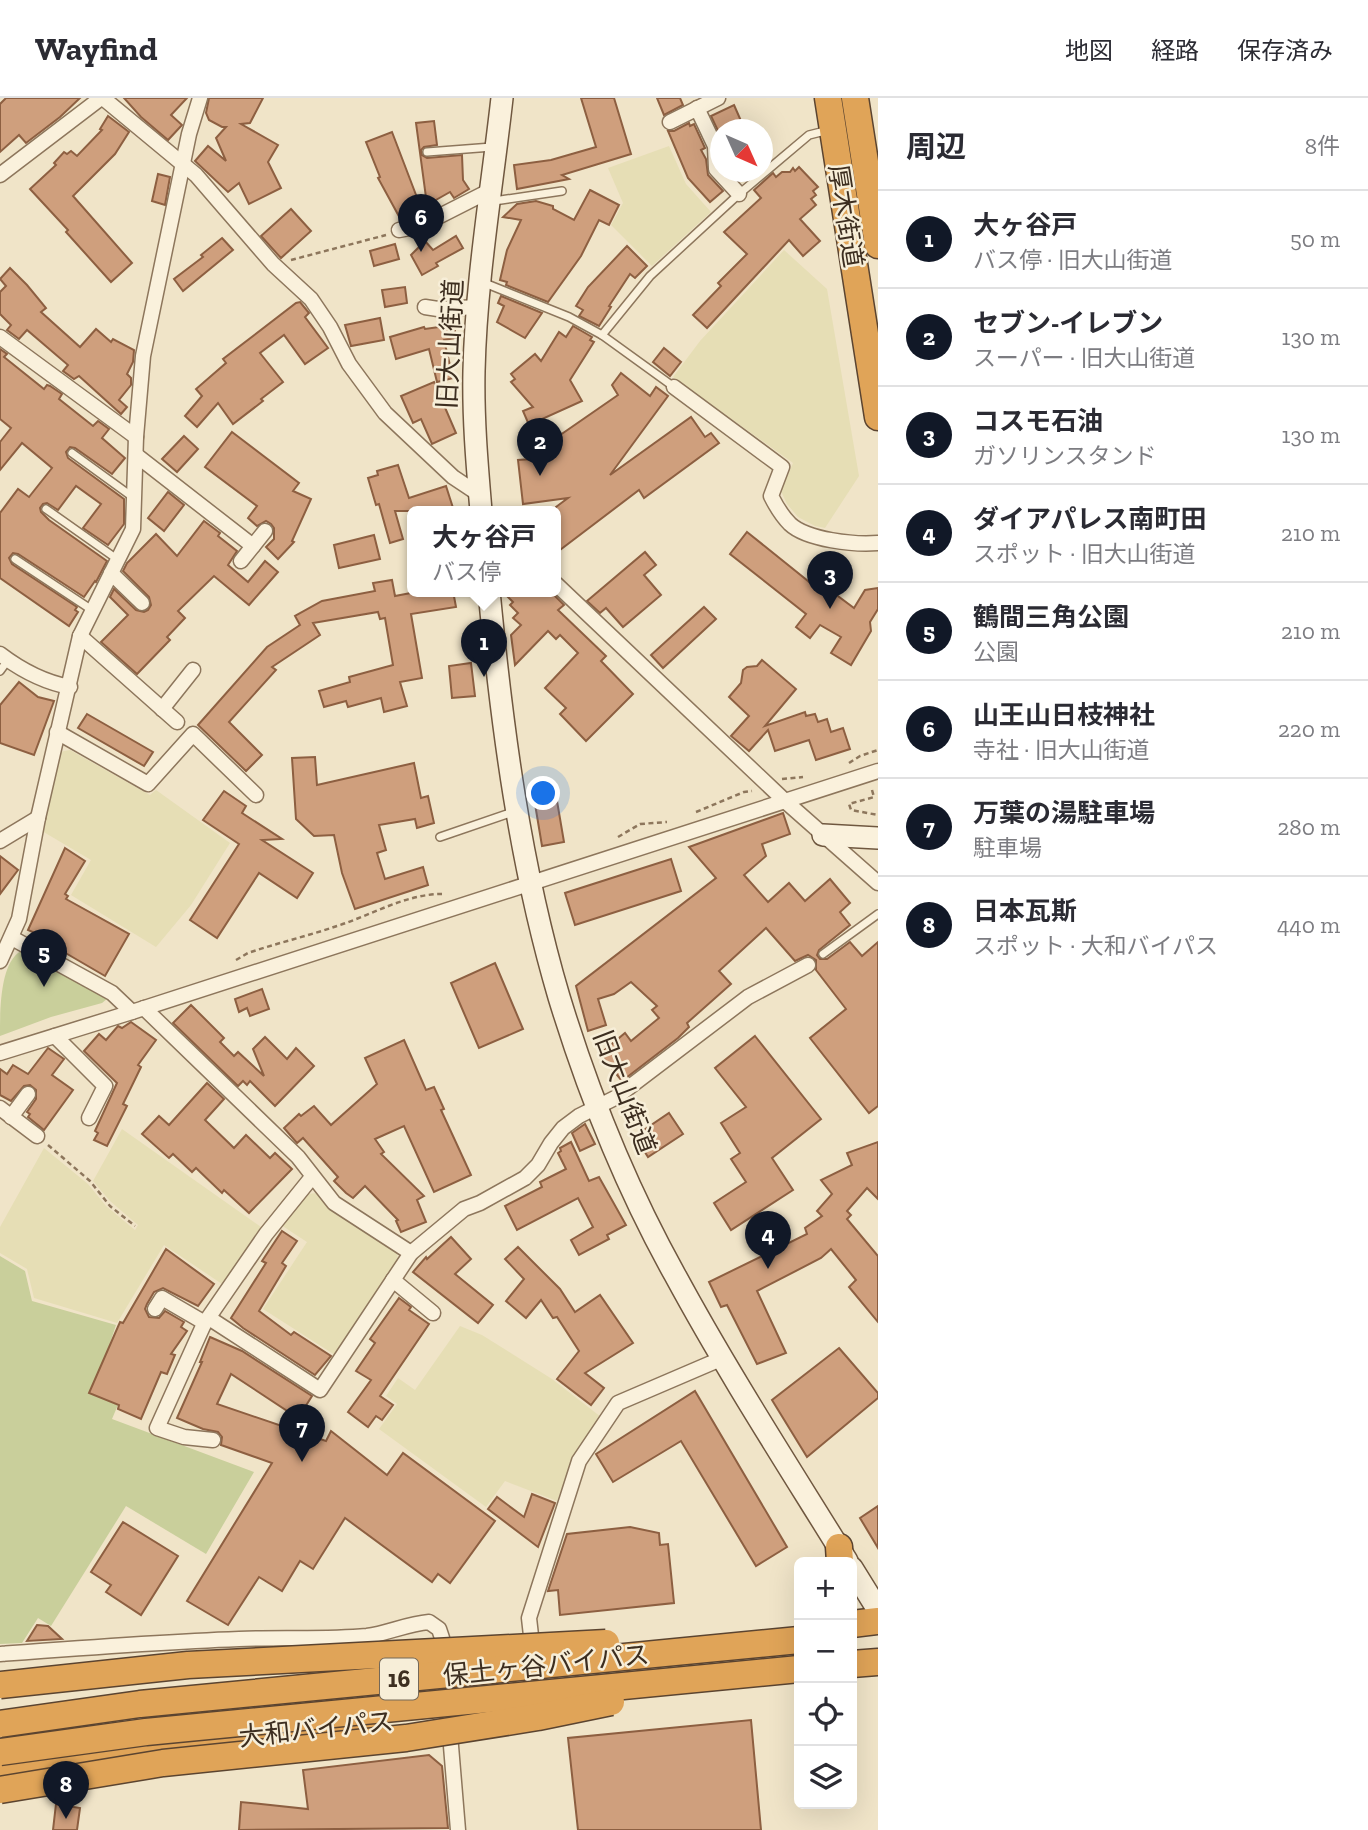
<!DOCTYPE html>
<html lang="ja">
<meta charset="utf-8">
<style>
body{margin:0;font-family:"Zilla Slab","Noto Sans JP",serif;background:#f7f7f7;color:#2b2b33}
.controls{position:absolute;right:21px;bottom:21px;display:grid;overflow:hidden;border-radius:10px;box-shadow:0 7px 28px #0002}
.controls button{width:63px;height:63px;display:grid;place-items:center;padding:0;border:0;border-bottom:2px solid #e1e1e2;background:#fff;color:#2b2b33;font:35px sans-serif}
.compass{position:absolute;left:710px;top:21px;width:63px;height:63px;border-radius:50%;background:#fff;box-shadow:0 7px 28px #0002;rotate:135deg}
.you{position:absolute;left:544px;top:696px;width:24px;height:24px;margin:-18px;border:5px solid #fff;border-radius:50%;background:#1a73e8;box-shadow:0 0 0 10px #1a73e833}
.badge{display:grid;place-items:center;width:46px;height:46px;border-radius:50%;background:#111827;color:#fff;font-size:23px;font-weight:700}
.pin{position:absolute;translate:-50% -58px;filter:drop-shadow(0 2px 4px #0008)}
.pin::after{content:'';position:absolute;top:37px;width:24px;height:21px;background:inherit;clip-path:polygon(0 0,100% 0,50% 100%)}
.popup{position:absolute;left:407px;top:408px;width:154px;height:91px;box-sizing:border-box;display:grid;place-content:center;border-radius:10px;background:#fff;filter:drop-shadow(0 2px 5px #0005);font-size:23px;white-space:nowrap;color:#7c7c81}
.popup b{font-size:26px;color:#2b2b33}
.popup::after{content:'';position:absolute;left:50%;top:100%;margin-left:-14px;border:14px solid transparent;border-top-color:#fff}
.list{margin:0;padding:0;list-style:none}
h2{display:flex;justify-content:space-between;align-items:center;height:91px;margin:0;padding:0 28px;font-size:30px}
h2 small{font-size:23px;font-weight:400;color:#7c7c81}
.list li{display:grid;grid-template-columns:46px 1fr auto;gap:21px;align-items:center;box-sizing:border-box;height:98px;padding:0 28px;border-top:2px solid #e1e1e2}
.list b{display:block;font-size:26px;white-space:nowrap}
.list p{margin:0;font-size:23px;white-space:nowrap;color:#7c7c81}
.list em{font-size:23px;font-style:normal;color:#7c7c81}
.icon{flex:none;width:38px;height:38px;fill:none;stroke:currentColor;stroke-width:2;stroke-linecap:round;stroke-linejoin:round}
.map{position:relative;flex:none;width:878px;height:1732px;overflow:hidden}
header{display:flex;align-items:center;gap:42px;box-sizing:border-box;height:98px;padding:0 35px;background:#fff;border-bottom:2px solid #e1e1e2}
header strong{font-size:33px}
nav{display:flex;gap:38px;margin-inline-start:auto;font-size:24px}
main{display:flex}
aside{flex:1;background:#fff}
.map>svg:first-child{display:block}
</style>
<header>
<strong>Wayfind</strong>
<nav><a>地図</a><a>経路</a><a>保存済み</a></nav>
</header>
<main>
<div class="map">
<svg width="878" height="1732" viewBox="0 0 878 1732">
<rect width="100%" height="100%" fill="#f0e4c8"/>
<g fill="#e6deb5">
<polygon points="669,48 686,86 711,114 652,168 611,127 623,105 608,70"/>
<polygon points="784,152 827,191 859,378 825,430 815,428 798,419 787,406 781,393 793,365 673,279 700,243"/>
<polygon points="70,652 150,697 156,692 230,745 191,807 156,849 71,797 91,762 42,733 59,654"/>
<polygon points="122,1031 261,1129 222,1186 164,1147 117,1225 34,1200 27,1171 0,1155 0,1129 44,1050 88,1086 106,1108 135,1132 138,1127 110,1103 93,1083"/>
<polygon points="317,1095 330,1110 397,1155 398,1162 335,1257 263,1211 307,1144 281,1127 307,1096"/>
<polygon points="460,1228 482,1237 552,1281 601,1319 574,1359 557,1403 505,1383 486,1409 379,1331 397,1306 386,1298 398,1280 415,1292"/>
</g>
<g fill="#c9cf9b">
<path d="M21,853L108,900L102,905L51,919L0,938C0,911 0,865 21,853Z"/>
<polygon points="0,1158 25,1173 32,1203 116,1227 107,1254 136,1264 112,1321 254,1374 206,1456 126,1408 51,1528 38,1520 22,1545 0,1546"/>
</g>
<g fill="#cf9f7d" stroke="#8d5f41" stroke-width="2">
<polygon points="6,0 80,0 60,19 26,45 19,37 0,54 0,6"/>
<polygon points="124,0 187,0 171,17 182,27 168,42 141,19"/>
<polygon points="209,0 263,0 250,25 241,26 278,47 268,64 281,90 249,106 239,85 228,94 195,63 208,48 226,63 216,40 226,29 222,29 209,22 206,15"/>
<polygon points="581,0 614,0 631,56 562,77 569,81 517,91 514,67 551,62 596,49"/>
<polygon points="657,0 680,0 683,7 664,17"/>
<polygon points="734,7 745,32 720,32 720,37 711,18"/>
<polygon points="108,18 129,34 115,56 73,98 132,165 111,184 66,134 68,132 30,91 56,67 54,65 64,54 67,56 71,53 77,58 102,32 100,31"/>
<polygon points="434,23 437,47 424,49 421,52 422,57 427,60 462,57 463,82 469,91 454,100 450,94 427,107 416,25"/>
<polygon points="689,25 690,28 694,26 705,50 701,52 706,61 708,77 723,93 710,104 688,80 668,33 674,33"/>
<polygon points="392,34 421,110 401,122 378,80 380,79 366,44"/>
<polygon points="799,69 818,89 813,93 816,97 811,101 816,107 800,121 820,143 803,158 789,142 707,230 693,217 721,188 718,185 747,156 724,134 761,100 754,92 773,75 776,79 782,74 790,74 793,70 795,73"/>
<polygon points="158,76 170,79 165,107 152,103"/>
<polygon points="590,92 619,107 609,127 599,122 581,158 548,204 506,187 507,184 500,182 507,152 521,122 503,119 517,106 536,103 553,108 553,111 574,122"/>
<polygon points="291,111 311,133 281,160 261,138"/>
<polygon points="456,138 463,150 436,165 438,168 422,177 411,157 425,143 433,152"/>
<polygon points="222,140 233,152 183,193 174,181 203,159 201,157"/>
<polygon points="395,146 399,161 374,168 370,153"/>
<polygon points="627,148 647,168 635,180 630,176 609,208 611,209 599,228 579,218 583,212 576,208 588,189"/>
<polygon points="10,170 27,187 46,210 41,214 80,249 96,231 111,244 113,241 134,252 133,264 127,276 131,280 131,287 119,302 127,309 121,316 79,278 74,281 63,273 68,267 27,232 19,241 7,232 11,227 0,216 0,194 6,188 0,181"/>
<polygon points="405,189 407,205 385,209 382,192"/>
<polygon points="501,198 542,215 525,240 497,224 504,208 498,205"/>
<polygon points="300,204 309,215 305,219 328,250 305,266 284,237 260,255 283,284 261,301 263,303 233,326 218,305 197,329 185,318 202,298 196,291 226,265 223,261 296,205"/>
<polygon points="380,220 384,242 351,248 345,227"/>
<polygon points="454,227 456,240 444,242 453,280 437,284 429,251 396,261 390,239 424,229 425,231"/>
<polygon points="573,228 592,239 590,242 594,244 570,282 582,303 529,327 523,313 533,309 511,284 515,281 511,276 535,256 541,263 559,234 566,239"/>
<polygon points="664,250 681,264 670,278 653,264"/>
<polygon points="0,251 7,256 4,259 44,291 47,287 50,288 62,296 59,301 93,328 98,323 109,331 102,340 125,360 112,376 75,350 70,349 66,354 68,360 124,401 124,426 108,447 83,430 101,406 76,388 58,412 47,405 43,406 40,410 41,414 49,422 107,463 96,484 95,483 84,499 18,456 13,455 9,460 12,466 77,509 75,512 78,514 69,528 0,480 0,415 18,391 29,399 52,370 22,345 0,372 0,344 11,330 0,321"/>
<polygon points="621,275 650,298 656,289 668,298 610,377 691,319 705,339 711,335 719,345 644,400 639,392 556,455 556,409 568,400 523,406 518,362 546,360 540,351 618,297 612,287"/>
<polygon points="434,284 456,335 432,346 421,321 413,325 401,298"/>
<polygon points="232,334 299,385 293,393 311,401 292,443 294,444 278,461 266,449 274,441 274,430 271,426 266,423 257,428 248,420 257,408 205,369"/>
<polygon points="184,338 198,351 177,374 162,361"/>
<polygon points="398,367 409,400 446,388 454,413 395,413 403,441 390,445 379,406 376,407 368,380 378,377 377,373"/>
<polygon points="168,394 184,407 164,433 148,420"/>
<polygon points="204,423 220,435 218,438 237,453 228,467 248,484 265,463 278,474 249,507 214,478 178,513 185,520 167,539 170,542 137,576 101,544 128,517 110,499 114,491 136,512 144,514 148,512 151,507 149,499 123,473 127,465 156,436 177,458"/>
<polygon points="747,434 823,495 827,490 854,510 865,492 878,490 878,511 870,524 871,533 851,567 831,555 841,539 820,527 810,540 796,529 806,516 730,456"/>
<polygon points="374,437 380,461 339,470 334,447"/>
<polygon points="645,454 656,467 644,477 661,497 623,529 606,510 600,515 587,503"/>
<polygon points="392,482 395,498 421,493 453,493 456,509 411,516 422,580 400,584 407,608 384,614 381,600 348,609 346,603 324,609 319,593 350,584 349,579 393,567 385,520 380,521 378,514 313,525 320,537 272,569 276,572 229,624 262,657 246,673 198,627 267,549 300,527 295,518 322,503 375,493 373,485"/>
<polygon points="502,493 550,493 564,507 558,512 606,558 601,563 633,596 586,643 560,616 566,610 545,590 578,555 560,537 556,541 548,533 515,567 511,537 521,527 513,520 518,515 510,507 513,504"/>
<polygon points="704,509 716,521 663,570 651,557"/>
<polygon points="762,562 796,591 765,628 805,614 806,618 815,616 818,624 827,621 831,634 843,630 850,651 816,662 809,642 775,653 768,632 749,653 731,638 749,618 729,599 741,585 743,572 747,569 757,568"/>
<polygon points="471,565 475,598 452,600 449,568"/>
<polygon points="19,584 38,599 54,603 34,657 0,645 0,607"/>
<polygon points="87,616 153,654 144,668 78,630"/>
<polygon points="315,659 317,687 414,665 421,700 428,698 434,725 417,730 415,721 379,727 386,752 377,755 385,781 423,769 428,787 355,811 342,775 334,737 314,738 296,721 292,660"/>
<polygon points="543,686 556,697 564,744 542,748 532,688"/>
<polygon points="224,693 246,708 242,715 282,741 262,742 313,775 297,800 259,775 217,840 190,822 239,746 203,722"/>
<polygon points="783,715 790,736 762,746 766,758 744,777 768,804 789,785 805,803 830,781 850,805 840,814 850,827 819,852 817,857 820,861 827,861 850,844 862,858 878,844 878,1008 869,1015 810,940 846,911 816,872 816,862 808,857 795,863 766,830 719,873 731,886 687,925 689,929 678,940 622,983 600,956 625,935 631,943 659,920 652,912 657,908 631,884 614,896 598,901 606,927 588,933 576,888 716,780 689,749"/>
<polygon points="65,750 85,763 65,796 68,798 66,801 129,836 105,878 57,850 60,846 28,832"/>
<polygon points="0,758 18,772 0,796"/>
<polygon points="671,761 681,793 575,827 565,795"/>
<polygon points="495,865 523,931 479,950 451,885"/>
<polygon points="262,891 269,911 250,918 247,910 239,914 235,901"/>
<polygon points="191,907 224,940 220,944 234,958 238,954 264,978 253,951 265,939 287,961 296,950 314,968 275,1008 250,983 247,987 243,983 238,988 173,925"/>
<polygon points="131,924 156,942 138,967 141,969 123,1006 127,1008 107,1048 94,1042 98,1035 95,1033 117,985 84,953 99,936 106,942 118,928 122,930"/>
<polygon points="755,938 821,1021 772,1060 793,1092 731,1132 714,1105 746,1084 731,1061 740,1055 721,1025 746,1009 715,970"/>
<polygon points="404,942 426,992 434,989 444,1011 441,1012 471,1077 434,1094 404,1028 375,1041 384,1054 381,1056 424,1098 417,1102 426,1124 401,1134 396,1123 398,1122 365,1088 353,1100 346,1095 334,1083 338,1079 303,1040 297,1045 284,1030 299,1016 301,1018 314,1008 331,1027 377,986 365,960"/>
<polygon points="48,950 64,961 52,977 73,992 44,1032 28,1019 30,1016 27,1014 36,1001 36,992 30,987 24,988 11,1003 0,997 0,971 7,976 13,967 28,976"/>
<polygon points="207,985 224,1001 205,1022 234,1050 246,1037 270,1060 275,1055 292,1071 249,1115 224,1092 222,1095 196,1070 192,1074 173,1056 169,1060 142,1036 159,1018 169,1027"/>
<polygon points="669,1015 683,1036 648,1059 635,1038"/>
<polygon points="585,1026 595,1046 580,1053 572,1035"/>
<polygon points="571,1044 589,1083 599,1079 626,1127 607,1137 609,1141 579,1157 571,1142 593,1129 578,1100 517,1132 505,1108 542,1089 540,1084 566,1071 558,1055 561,1053 560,1050"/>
<polygon points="878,1044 878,1101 867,1090 847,1113 851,1117 847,1121 878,1158 878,1224 849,1189 856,1182 831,1151 821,1160 757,1193 786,1255 757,1266 727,1207 721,1209 709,1184 807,1136 805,1130 822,1118 817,1113 832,1096 821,1082 852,1067 847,1055"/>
<polygon points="282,1133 297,1143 282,1165 286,1168 259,1213 291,1237 294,1234 331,1258 315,1277 243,1230 231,1220 266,1165 262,1163"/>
<polygon points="451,1139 471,1161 455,1176 493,1207 478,1225 413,1174 426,1159 427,1161"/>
<polygon points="518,1149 560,1191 575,1214 600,1197 633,1245 585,1275 604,1290 591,1307 557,1281 579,1253 557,1219 553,1220 541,1202 526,1220 506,1203 524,1181 505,1161"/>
<polygon points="166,1151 214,1186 198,1208 163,1190 154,1194 147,1206 145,1211 149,1219 159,1220 165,1213 184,1224 181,1229 187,1233 171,1256 175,1257 167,1276 161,1274 141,1321 118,1311 119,1307 89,1295 120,1224 123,1225"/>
<polygon points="399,1200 411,1209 409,1212 429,1226 380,1298 393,1307 382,1322 376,1318 368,1329 348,1314 371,1282 356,1273 375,1245 370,1241"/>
<polygon points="210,1239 242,1253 312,1298 298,1320 231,1276 217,1306 326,1343 331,1333 387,1377 403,1355 495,1423 450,1485 438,1476 432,1484 345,1420 313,1471 300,1463 282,1493 259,1479 228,1527 187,1503 272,1365 221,1347 222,1339 218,1334 203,1331 177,1320 202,1264 200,1264"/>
<polygon points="839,1250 878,1295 878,1300 807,1359 772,1302"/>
<polygon points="695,1293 787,1449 756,1468 681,1343 613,1384 596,1356"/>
<polygon points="532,1396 555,1405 538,1449 488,1411 497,1399 524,1419"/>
<polygon points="878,1408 878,1450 860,1420"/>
<polygon points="123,1424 178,1458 141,1517 106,1494 111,1487 91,1474"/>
<polygon points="630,1429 659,1435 660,1447 668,1446 674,1505 560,1517 558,1492 548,1493 567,1436"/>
<polygon points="37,1527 48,1528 62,1541 27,1543"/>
<polygon points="751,1622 761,1732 578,1732 568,1640"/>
<polygon points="429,1657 442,1668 448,1730 239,1732 241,1704 308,1711 303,1672"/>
<polygon points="56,1706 80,1710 77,1732 53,1732"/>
</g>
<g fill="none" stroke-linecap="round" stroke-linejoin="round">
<g stroke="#8d765c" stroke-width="10">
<g id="lane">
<polyline points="427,54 492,49"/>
<polyline points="494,103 562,93"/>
<polyline points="482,184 569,219 602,237 674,289"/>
<polyline points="602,237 650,178 739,96 809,37 829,32"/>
<polyline points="72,355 134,400"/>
<polyline points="46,411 117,461"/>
<polyline points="15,461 92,512"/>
<polyline points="0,573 8,562"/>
<polyline points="440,739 516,713"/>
<polyline points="823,856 878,816"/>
</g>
</g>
<g stroke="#8d765c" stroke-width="17">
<g id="street">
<polyline points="103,0 196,77 273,166 311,201 330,229 349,266 385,315 453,379 480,397"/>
<polyline points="697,10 715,48 716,71 739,96"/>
<polyline points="670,24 718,0"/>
<polyline points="0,77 101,0"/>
<polyline points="399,132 420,128 491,92"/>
<polyline points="425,209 438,211 478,209"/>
<polyline points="0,239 136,339"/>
<path d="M674,289L782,369L771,398C776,408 782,418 790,426C807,442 855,447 878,445"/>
<polyline points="136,357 253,448"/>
<polyline points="241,463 265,433"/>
<polyline points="111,475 142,505"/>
<polyline points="556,486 785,703 878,785"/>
<polyline points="80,538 177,624"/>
<path d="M0,556C21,572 43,584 70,589"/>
<polyline points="162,611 193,572"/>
<polyline points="57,634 148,686 193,636 256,697"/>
<polyline points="0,743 38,720"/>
<polyline points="12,840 112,895 132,914"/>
<polyline points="0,863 19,821 38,720 80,538 133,431 136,339 143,258 189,36 200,0"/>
<polyline points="144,910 298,1059 334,1105 411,1155"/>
<polyline points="55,938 105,988 89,1020"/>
<polyline points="0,955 132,914 878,673"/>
<polyline points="0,1010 37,1038"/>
<polyline points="11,1019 28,996"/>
<polyline points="393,1182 433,1215"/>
<polyline points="155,1211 162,1200 205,1225"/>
<polyline points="209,1220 320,1292 411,1155 464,1111 480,1105 525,1080 538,1067 551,1045 563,1030 579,1018 615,1000 748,899 808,867"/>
<polyline points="213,1342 184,1339 157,1330 204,1226 266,1136 312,1079"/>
<polyline points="533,1555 529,1520 579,1363 618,1305 723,1260"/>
<path d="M0,1556C80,1550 159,1544 239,1541C282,1539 324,1542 367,1538C388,1535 407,1526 429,1524L439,1531L442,1540L458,1732"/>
</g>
</g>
<g stroke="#6f573f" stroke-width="24">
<g id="secondary">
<path d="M481,413C477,366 473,320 474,273C476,182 492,90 502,0"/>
<path d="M489,493C502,630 520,767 559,899C588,994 627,1091 675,1177C728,1275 789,1369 847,1463"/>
<polyline points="823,737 878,740"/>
<polyline points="852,1470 878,1512"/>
</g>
</g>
<g stroke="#5b4430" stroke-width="29">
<g id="highway">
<polyline points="828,0 878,319"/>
<polyline points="855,0 878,147"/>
<polyline points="839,1449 840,1464"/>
<polyline points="852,1526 878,1523"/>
<polyline points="852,1566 878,1564"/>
<polyline points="0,1667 72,1657 363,1626"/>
</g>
</g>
<g stroke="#8d765c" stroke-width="2.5" stroke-dasharray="5 3.5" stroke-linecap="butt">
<polyline points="291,162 386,137"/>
<polyline points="849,665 860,658 878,652"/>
<polyline points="782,681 803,679"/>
<polyline points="872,692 874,699 849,706 851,712 878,717"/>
<polyline points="696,714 744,694 752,693"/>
<polyline points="618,739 640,726 667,724"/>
<path d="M236,862L248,855C277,845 308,838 337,828C372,817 405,796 442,796"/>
<polyline points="48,1047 90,1083 110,1108 135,1128"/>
</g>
<use href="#lane" stroke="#faf1dc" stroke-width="7"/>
<use href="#street" stroke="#faf1dc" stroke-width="14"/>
<use href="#secondary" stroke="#faf1dc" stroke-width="21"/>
<use href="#highway" stroke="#e0a458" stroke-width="26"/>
<g stroke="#5b4430" stroke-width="29" stroke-linecap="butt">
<g id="highway-bridge">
<polyline points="0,1587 188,1567 606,1545"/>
<polyline points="0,1626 140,1606 799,1542"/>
<polyline points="0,1654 146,1634 799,1571"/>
<polyline points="0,1692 163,1665 406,1640 538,1619 611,1604"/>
</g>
</g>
<use href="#highway-bridge" stroke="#e0a458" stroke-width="26"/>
</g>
<g text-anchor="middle" stroke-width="5" stroke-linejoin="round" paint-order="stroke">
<rect fill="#f7eed8" stroke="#756857" stroke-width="2" x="380" y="1560.5" width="38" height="41" rx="5"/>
<g font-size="24" font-weight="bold" fill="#3d2e20">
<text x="399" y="1589">16</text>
</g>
<g font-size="26" fill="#3d2e20" stroke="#f7eed8">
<text transform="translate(846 118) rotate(81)" y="9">厚木街道</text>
<text transform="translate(450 246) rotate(-87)" y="9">旧大山街道</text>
<text transform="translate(625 994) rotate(69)" y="9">旧大山街道</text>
<text transform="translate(546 1567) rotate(-6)" y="9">保土ヶ谷バイパス</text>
<text transform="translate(316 1631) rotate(-6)" y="9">大和バイパス</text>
</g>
</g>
</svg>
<div class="controls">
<button>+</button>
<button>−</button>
<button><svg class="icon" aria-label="locate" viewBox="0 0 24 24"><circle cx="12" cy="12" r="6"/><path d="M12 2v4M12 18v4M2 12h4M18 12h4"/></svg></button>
<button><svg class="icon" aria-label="layers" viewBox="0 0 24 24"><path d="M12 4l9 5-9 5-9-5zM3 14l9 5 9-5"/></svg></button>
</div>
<svg class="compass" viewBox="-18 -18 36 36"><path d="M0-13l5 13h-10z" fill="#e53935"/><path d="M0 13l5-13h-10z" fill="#7c7c81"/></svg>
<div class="you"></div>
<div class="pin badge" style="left:484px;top:579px">1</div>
<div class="popup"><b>大ヶ谷戸</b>バス停</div>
<div class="pin badge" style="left:540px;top:378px">2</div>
<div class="pin badge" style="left:830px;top:511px">3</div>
<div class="pin badge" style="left:768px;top:1171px">4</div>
<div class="pin badge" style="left:44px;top:889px">5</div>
<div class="pin badge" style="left:421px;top:154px">6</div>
<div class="pin badge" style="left:302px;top:1364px">7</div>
<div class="pin badge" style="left:66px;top:1721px">8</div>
</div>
<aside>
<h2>周辺<small>8件</small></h2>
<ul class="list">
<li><span class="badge">1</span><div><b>大ヶ谷戸</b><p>バス停 · 旧大山街道</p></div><em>50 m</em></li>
<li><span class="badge">2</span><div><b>セブン-イレブン</b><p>スーパー · 旧大山街道</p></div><em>130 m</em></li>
<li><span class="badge">3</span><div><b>コスモ石油</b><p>ガソリンスタンド</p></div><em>130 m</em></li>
<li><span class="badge">4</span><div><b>ダイアパレス南町田</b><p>スポット · 旧大山街道</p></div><em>210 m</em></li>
<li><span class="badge">5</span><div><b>鶴間三角公園</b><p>公園</p></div><em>210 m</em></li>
<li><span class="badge">6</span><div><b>山王山日枝神社</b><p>寺社 · 旧大山街道</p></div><em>220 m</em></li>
<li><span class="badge">7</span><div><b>万葉の湯駐車場</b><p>駐車場</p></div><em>280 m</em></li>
<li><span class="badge">8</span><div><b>日本瓦斯</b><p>スポット · 大和バイパス</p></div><em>440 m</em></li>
</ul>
</aside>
</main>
